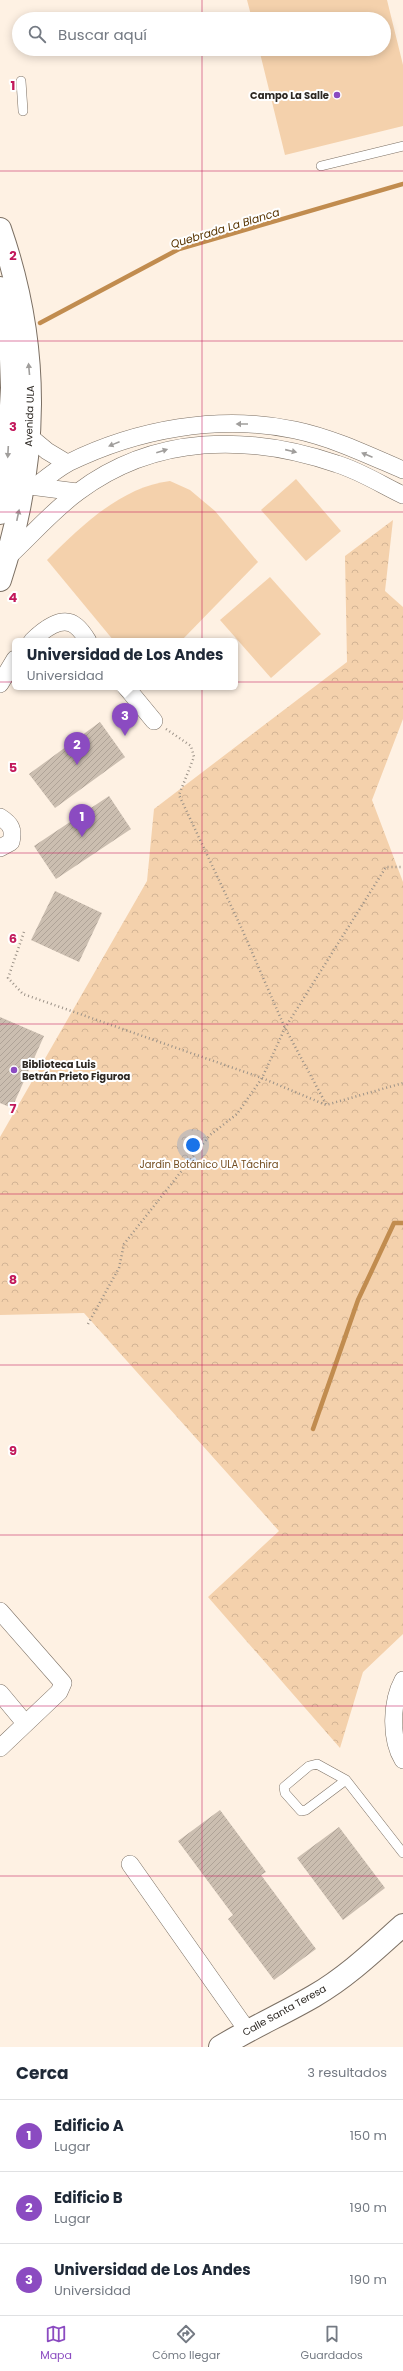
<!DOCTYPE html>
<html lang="es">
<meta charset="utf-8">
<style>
body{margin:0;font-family:Poppins,sans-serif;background:#f6f6f7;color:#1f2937}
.you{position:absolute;left:193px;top:1145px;width:14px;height:14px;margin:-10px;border:3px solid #fff;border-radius:50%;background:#1a73e8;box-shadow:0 0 0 6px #1a73e833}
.badge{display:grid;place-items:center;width:26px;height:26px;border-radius:50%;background:#8b4bc1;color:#fff;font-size:13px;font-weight:700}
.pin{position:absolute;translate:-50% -33px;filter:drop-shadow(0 1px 2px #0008)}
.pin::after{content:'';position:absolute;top:21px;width:14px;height:12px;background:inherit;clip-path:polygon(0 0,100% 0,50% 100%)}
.popup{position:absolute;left:12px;top:638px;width:226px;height:52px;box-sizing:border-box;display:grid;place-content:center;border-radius:6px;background:#fff;filter:drop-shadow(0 1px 3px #0005);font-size:13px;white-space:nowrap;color:#747a83}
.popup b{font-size:15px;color:#1f2937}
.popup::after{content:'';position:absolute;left:50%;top:100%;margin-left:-8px;border:8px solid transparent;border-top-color:#fff}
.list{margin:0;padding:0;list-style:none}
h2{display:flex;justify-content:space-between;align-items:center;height:52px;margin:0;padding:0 16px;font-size:17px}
h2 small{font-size:13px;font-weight:400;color:#747a83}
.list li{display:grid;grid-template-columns:26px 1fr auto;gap:12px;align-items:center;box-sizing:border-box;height:72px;padding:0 16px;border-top:1px solid #e0e1e3}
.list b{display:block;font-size:15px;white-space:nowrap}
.list p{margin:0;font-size:13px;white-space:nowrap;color:#747a83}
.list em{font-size:13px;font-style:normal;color:#747a83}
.icon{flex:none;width:22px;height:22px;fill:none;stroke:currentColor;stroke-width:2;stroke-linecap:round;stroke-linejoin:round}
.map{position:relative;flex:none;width:403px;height:2047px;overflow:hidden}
.search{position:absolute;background:#fff;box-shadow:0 2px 10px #0003;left:12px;right:12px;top:12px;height:44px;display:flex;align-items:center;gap:10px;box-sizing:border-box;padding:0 14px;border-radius:22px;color:#747a83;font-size:15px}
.sheet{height:268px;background:#fff}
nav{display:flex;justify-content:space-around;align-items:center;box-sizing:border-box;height:56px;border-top:1px solid #e0e1e3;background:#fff;font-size:11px;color:#747a83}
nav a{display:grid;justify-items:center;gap:2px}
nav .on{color:#8b4bc1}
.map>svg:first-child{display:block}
</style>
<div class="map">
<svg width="403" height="2047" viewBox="0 0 403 2047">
<defs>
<pattern id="park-crowns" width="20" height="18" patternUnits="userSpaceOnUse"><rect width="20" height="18" fill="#f4d1ac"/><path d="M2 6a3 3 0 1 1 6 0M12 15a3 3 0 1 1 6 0" fill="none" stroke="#d2b394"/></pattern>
<pattern id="building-hatch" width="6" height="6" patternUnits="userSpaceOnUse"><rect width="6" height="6" fill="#cbbeb0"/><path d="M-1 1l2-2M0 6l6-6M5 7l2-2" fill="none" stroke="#afa397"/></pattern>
</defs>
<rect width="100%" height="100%" fill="#fef1e3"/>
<polygon fill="url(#park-crowns)" points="393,520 385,591 403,607 403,719 372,800 403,882 403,1634 363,1672 340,1748 208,1597 279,1531 84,1313 0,1315 0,1137 147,881 154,809 347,662 345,556"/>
<g fill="#f4d1ac">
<polygon points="247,0 387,0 403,65 403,126 285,155 259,49 384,49 384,19 252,19"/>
<polygon points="296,479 341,531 306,561 261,510"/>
<path d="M170,481L190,490L215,511L258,562L181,641H114L47,560C81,526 121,487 170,481Z"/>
<polygon points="270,577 321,634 271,678 220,620"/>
</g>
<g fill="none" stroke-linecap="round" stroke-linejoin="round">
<g stroke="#c18c4f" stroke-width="4.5">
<polyline points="40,323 179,249 403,184"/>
<polyline points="313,1429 358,1300 394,1223 403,1223"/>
</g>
</g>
<g fill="url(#building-hatch)">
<polygon points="100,722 125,757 55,808 29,774"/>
<polygon points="109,796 131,829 56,879 34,846"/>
<polygon points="55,891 102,913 79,962 31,940"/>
<polygon points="0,1017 44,1036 12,1108 0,1103"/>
<polygon points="220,1810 266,1872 261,1875 316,1949 274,1980 228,1919 233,1915 178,1841"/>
<polygon points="339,1827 385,1888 343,1920 297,1858"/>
</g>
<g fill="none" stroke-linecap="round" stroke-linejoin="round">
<g stroke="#7c7064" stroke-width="10">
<g id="lane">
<polyline points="21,81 23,111"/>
<polyline points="321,166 403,146"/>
<polyline points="346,1780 306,1810 301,1811 285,1793 284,1787 309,1766 317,1764 346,1780 403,1853"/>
</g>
</g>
<g stroke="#7c7064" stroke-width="18">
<g id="street">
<polyline points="29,436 47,451 67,463"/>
<polyline points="30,486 77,492"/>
<path d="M36,486C46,478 57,469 68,463C137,429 219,414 295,430C333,438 368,455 403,470"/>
<path d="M7,558C30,537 52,511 78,492C155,434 249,434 337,464C360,471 382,485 403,495"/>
<path d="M32,641C42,631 62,614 76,626C81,630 85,636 88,641"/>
<polyline points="0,684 15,659"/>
<polyline points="126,687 154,721"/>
<path d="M0,817C11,824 14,829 11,842L0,848"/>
<polyline points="0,1611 63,1683 59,1692 0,1748"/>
<path d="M403,1680C391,1702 390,1739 403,1760"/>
<polyline points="0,1693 25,1723"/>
<polyline points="130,1864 247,2030"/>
</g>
</g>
<g stroke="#7c7064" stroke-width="24">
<g id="secondary">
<path d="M0,229C41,347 39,461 0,580"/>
<polyline points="0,288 11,359 12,388 8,458 0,513"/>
<path d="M220,2047C251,2028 283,2014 314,1996C347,1977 375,1950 403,1925"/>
</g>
</g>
<g stroke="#9a9187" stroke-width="2.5" stroke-dasharray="1 3" stroke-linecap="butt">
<polyline points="166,729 191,746 194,757 179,795 241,927 285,1028 326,1104"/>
<polyline points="24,932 8,978 23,994 262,1078 326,1105 403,1083"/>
<polyline points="88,1324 119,1268 124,1244 210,1135 237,1114 262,1078 285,1028 386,867 403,867"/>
</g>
<use href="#lane" stroke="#fff" stroke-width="9"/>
<use href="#street" stroke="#fff" stroke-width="17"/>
<use href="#secondary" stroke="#fff" stroke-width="22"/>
</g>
<defs><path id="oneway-solid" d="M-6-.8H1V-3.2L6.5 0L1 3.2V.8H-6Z"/></defs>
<g fill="#a09e9c">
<use href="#oneway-solid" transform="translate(29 369) rotate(-95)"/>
<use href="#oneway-solid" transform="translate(242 424) rotate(-180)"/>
<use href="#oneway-solid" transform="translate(114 444) rotate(158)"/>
<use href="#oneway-solid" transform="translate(162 451) rotate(-17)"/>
<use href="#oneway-solid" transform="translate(291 451) rotate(13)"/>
<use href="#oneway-solid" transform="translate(8 452) rotate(93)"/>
<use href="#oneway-solid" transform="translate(367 455) rotate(-157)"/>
<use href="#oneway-solid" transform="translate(18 515) rotate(-78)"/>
</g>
<path fill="none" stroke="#c2185b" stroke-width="1" stroke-opacity="0.55" d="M202,0V19M202,49V2047M0,171H403M0,341H403M0,512H403M0,682H403M0,853H403M0,1024H403M0,1194H403M0,1365H403M0,1535H403M0,1706H403M0,1876H403"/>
<g fill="#8b4bc1" stroke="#fff" stroke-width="1.5">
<circle cx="337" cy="95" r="4"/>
<circle cx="14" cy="1070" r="4"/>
</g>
<g text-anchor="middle" stroke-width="4" stroke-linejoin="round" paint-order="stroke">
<g font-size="10" font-weight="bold" fill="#2d2823" stroke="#fff" text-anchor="end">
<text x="329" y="99">Campo La Salle</text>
<text x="22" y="1068" text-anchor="start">Biblioteca Luis<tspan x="22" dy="12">Betrán Prieto Figuroa</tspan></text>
</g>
<g font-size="10" fill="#2d2823" stroke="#fff">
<text transform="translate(29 416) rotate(-88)" y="4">Avenida ULA</text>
<text transform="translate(284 2010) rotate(-29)" y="4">Calle Santa Teresa</text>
</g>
<g font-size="10" fill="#744e21" stroke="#fff">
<text x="209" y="1168">Jardín Botánico ULA Táchira</text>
</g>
<g font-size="11" font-style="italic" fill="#583400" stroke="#fff">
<text transform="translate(225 228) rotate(-17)" y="4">Quebrada La Blanca</text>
</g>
</g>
<g font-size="13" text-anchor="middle" font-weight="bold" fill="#c2185b" stroke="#fff" stroke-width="4" stroke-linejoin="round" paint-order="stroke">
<text x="13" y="90">1</text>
<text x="13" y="260">2</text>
<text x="13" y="431">3</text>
<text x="13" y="602">4</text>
<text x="13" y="772">5</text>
<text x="13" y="943">6</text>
<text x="13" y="1113">7</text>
<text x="13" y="1284">8</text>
<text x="13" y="1455">9</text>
</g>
</svg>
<div class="you"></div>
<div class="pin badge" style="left:82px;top:837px">1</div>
<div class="pin badge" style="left:77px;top:765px">2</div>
<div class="pin badge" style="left:125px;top:736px">3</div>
<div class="popup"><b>Universidad de Los Andes</b>Universidad</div>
<div class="search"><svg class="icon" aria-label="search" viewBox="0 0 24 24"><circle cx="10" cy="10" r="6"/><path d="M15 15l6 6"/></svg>Buscar aquí</div>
</div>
<section class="sheet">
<h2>Cerca<small>3 resultados</small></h2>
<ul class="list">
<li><span class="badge">1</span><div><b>Edificio A</b><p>Lugar</p></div><em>150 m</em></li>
<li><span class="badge">2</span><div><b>Edificio B</b><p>Lugar</p></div><em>190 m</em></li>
<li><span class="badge">3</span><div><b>Universidad de Los Andes</b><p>Universidad</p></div><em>190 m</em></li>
</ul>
</section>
<nav>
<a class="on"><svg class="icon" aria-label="map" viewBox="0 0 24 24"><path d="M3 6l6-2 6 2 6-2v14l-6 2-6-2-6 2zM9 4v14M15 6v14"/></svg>Mapa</a>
<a><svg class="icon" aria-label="directions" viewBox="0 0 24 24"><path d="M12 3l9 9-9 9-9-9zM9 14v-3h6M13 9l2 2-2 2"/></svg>Cómo llegar</a>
<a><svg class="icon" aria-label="saved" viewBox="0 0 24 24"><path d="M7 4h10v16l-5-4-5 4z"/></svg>Guardados</a>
</nav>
